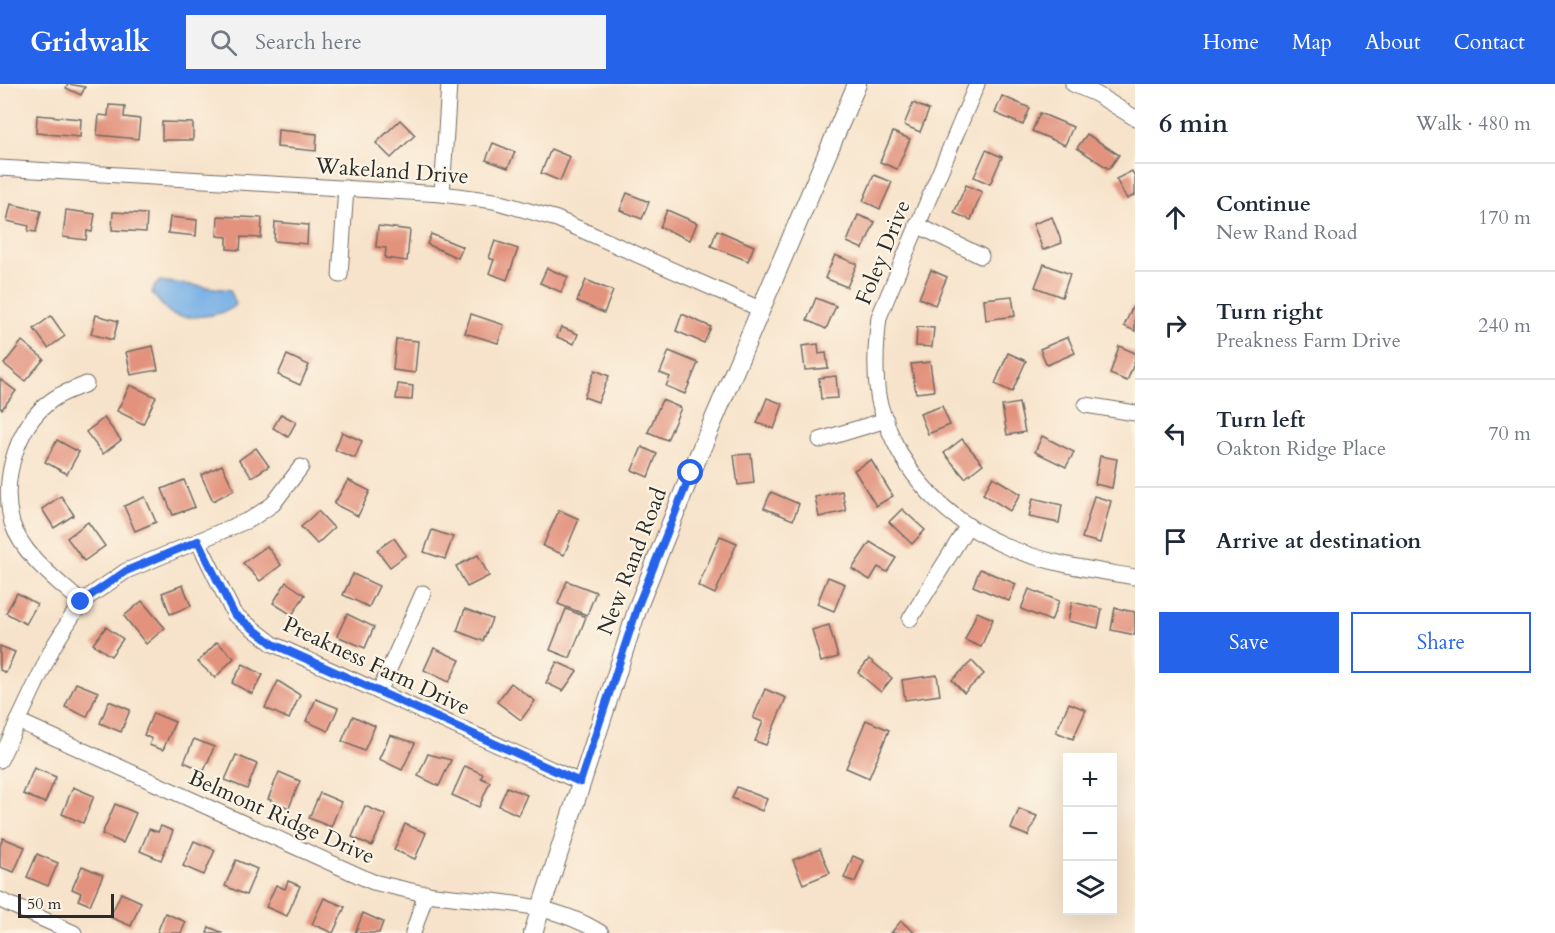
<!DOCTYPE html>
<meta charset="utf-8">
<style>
body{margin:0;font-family:Cardo,serif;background:#f2f2f3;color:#1f2937}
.controls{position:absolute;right:18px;bottom:18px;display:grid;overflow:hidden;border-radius:0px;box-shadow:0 6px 24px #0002}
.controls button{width:54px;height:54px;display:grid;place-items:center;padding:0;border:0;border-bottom:2px solid #e0e1e3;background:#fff;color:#1f2937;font:30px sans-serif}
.scale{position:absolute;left:18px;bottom:15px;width:96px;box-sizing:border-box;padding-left:6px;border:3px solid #2b2b2b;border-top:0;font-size:16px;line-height:21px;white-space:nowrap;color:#2b2b2b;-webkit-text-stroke:4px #fcf5e5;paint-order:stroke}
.stop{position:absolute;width:18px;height:18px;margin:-14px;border:4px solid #2563eb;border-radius:50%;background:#fff}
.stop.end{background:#2563eb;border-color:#fff;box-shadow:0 2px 6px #0008}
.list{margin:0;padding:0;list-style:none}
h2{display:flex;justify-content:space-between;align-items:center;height:78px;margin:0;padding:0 24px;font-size:26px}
h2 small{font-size:20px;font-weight:400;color:#747a83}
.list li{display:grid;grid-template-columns:39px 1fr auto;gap:18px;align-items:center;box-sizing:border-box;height:108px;padding:0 24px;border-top:2px solid #e0e1e3}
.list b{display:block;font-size:22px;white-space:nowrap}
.list p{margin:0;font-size:20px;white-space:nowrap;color:#747a83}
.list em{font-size:20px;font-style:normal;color:#747a83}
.actions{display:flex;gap:12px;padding:18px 24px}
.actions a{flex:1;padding:14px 0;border:2px solid #2563eb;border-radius:0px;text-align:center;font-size:21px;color:#2563eb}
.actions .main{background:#2563eb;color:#fff}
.icon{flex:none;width:33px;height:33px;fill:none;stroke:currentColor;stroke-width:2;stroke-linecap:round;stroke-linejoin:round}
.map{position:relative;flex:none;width:1135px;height:849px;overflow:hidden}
header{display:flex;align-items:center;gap:36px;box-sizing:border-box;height:84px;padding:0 30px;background:#2563eb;color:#fff}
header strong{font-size:28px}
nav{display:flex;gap:33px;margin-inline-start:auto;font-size:21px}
.search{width:420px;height:54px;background:#f2f2f3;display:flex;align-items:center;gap:15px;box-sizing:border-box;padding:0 21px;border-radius:0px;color:#747a83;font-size:22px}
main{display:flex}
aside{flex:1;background:#fff}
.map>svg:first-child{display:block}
</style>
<header>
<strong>Gridwalk</strong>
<div class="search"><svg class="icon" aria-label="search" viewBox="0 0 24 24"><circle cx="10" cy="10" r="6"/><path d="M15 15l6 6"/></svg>Search here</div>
<nav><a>Home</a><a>Map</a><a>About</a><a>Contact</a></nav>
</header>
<main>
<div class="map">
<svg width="1135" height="849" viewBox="0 0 1135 849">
<rect width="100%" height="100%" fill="#fcf5e5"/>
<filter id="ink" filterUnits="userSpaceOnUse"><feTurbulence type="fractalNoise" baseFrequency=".0167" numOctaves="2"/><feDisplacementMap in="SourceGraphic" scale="12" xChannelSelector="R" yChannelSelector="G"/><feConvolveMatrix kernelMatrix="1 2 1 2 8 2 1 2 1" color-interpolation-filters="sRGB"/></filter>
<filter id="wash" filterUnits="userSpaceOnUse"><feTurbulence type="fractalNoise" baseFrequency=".008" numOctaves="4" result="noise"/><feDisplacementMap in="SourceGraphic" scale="24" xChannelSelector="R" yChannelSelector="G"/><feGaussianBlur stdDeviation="1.35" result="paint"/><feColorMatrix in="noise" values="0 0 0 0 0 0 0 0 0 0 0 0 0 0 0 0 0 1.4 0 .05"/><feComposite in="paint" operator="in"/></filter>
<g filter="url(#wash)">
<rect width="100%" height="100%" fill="#f7e3cb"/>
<path fill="#78b0e7" stroke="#526e89" stroke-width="1.5" d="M160,197L230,206L236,220C228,232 185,236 172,230C164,225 158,216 152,209L154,203Z"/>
<g id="blocks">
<g fill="#e2927d">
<polygon points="68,0 85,3 81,11 66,4"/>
<polygon points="1002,12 1030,24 1023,41 995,29"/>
<polygon points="913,19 929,26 920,48 904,41"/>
<polygon points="109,21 125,22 124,33 140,35 138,55 97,51 99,31 108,32"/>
<polygon points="1040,29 1073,43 1065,61 1032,47"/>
<polygon points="37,31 81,35 80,53 36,49"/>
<polygon points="400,36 415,51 391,74 376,59"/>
<polygon points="162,38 193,39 193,56 162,56"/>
<polygon points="278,46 317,50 316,67 277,63"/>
<polygon points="893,48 910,55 897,85 880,78"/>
<polygon points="1087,50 1119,71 1109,85 1077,64"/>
<polygon points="493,59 515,68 508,84 486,76"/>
<polygon points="551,65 570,73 560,97 541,89"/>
<polygon points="986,66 1002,73 990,100 974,93"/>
<polygon points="1132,87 1135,93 1135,111 1127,115 1116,95"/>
<polygon points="874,91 892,98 880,125 863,117"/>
<polygon points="966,101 982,108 971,136 954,129"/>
<polygon points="627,109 649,118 642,135 620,126"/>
<polygon points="11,120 41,127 36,148 28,147 29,142 7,137"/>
<polygon points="66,126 95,130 92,148 87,147 86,156 63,153"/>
<polygon points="667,126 697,139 690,156 660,143"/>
<polygon points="113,128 147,130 146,148 112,146"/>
<polygon points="858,131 875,138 863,165 847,158"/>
<polygon points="218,132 262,134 261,154 241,153 240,166 227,165 227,153 217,152"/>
<polygon points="170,133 197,136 196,152 168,149"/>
<polygon points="1052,133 1062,159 1043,166 1033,140"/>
<polygon points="275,138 308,141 307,160 274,157"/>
<polygon points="378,142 410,146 407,177 385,174 386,164 376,163"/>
<polygon points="717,146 754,162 748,177 711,162"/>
<polygon points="431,150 463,163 458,174 427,160"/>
<polygon points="495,157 518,165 507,196 489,189 494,176 489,174"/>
<polygon points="835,171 857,180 847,203 825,194"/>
<polygon points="1044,180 1070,190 1062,213 1035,203"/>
<polygon points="547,184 568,193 561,208 540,199"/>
<polygon points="931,186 947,193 935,221 919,214"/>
<polygon points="586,196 613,207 604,229 577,217"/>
<polygon points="1012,212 1015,232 986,236 984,215"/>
<polygon points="816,214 836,222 826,245 807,236"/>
<polygon points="1133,222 1135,223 1135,247 1124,242"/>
<polygon points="471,230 504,241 498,259 465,249"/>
<polygon points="682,230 711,243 704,259 676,247"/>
<polygon points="96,231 118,237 113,256 91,250"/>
<polygon points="51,232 65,252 48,264 34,245"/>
<polygon points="561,243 578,250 574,260 557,253"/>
<polygon points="917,243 934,244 932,263 916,262"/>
<polygon points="1068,253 1075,269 1047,281 1040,265"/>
<polygon points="396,255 418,257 415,289 393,286"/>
<polygon points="22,257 44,275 25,297 4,280"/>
<polygon points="818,260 819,270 826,269 828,284 805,286 802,262"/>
<polygon points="153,262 158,286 131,291 126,268"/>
<polygon points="1119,262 1135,269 1135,277 1127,297 1110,290"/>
<polygon points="669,267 698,279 685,310 666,302 670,293 660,289"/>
<polygon points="1008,269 1026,277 1012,308 995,300"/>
<polygon points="287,271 309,281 300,301 278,291"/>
<polygon points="930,278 934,307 916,309 911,280"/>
<polygon points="595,286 609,292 598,318 584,313"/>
<polygon points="836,292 838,314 821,315 819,294"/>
<polygon points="0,295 16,307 2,325 0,324"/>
<polygon points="398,300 413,302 412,316 396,315"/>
<polygon points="130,301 156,313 143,340 117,327"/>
<polygon points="767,314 783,320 774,345 757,339"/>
<polygon points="662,316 681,324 667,356 648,348"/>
<polygon points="1019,319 1025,348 1007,351 1002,322"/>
<polygon points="942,322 950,341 928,350 920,330"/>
<polygon points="281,330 296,338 288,353 273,344"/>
<polygon points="104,334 121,356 103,370 86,348"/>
<polygon points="342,348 362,357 355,374 335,366"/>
<polygon points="1042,352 1074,368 1066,383 1035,368"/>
<polygon points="962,355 983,380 965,394 944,369"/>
<polygon points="57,356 79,368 67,390 45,378"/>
<polygon points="642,363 657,370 648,393 632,386"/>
<polygon points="256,364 269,382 252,393 239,376"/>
<polygon points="751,370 754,399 738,401 734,371"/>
<polygon points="1100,372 1117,375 1112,404 1095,400"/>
<polygon points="871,376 893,412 876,422 854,386"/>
<polygon points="222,381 234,406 213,417 201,391"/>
<polygon points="993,393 1021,410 1010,427 983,410"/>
<polygon points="184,396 195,423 173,431 162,405"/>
<polygon points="348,396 370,407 358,432 334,420"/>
<polygon points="842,407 846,427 819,433 815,413"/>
<polygon points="771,408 799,420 793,436 764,424"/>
<polygon points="61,412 74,431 54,444 42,425"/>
<polygon points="1094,412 1111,417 1100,459 1082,454"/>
<polygon points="145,413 156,438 135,447 124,422"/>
<polygon points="1033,414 1062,421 1059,439 1029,433"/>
<polygon points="902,425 925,446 912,460 889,438"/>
<polygon points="559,426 579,435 564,471 543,462"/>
<polygon points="318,427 334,444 317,460 301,443"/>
<polygon points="88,438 105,462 84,477 67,454"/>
<polygon points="432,446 453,453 445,475 424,468"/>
<polygon points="720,452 737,459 715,510 698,502"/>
<polygon points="394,454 406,471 390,483 377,466"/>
<polygon points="870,458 896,474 887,488 878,483 870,496 852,485"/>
<polygon points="267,462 281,481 260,497 243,479"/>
<polygon points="478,471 489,492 467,503 456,482"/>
<polygon points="980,485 1016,500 1009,517 973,502"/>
<polygon points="353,490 379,502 369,523 343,511"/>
<polygon points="828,493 845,500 834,527 817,520"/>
<polygon points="567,497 596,508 587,531 558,520"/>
<polygon points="286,498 305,511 292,531 273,519"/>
<polygon points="183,501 191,522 170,530 162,509"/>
<polygon points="1029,505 1059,517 1051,537 1021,525"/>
<polygon points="17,509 37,520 26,540 6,529"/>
<polygon points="142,517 165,544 146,560 124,532"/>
<polygon points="1072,518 1102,525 1098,544 1068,537"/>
<polygon points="1115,524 1135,528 1135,551 1111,546"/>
<polygon points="465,525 492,535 483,557 457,547"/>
<polygon points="566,525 586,533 570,574 550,566"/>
<polygon points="977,528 993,535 981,563 965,556"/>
<polygon points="347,530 374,543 365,564 337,552"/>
<polygon points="829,541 838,573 821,578 812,546"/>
<polygon points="106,543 123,555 111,572 93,560"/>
<polygon points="217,558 234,574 215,594 198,578"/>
<polygon points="0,562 15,568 6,589 0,586"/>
<polygon points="434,564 460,576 449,598 424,586"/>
<polygon points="869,575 892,594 881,608 858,589"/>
<polygon points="972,577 984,590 964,609 952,596"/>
<polygon points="557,578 577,587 563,607 546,599"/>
<polygon points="243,580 263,591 252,610 232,599"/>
<polygon points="937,591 940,611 905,616 902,596"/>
<polygon points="278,597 300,611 289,635 265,624"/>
<polygon points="76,599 98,608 87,633 65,623"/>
<polygon points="511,599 535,617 521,636 497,618"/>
<polygon points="765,605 786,614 766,661 755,657 763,638 753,634"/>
<polygon points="316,615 338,624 328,647 306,637"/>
<polygon points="109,617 130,626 121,648 100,639"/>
<polygon points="1069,619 1086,626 1073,655 1056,648"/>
<polygon points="153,629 175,638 163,666 149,661 152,655 144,651"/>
<polygon points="353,632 375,642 364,667 342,657"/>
<polygon points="866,636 889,646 869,694 846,684"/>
<polygon points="390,651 415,659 402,686 379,675"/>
<polygon points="194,655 214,663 204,687 184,678"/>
<polygon points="428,670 451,676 439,702 418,692"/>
<polygon points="236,671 257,680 247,705 225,696"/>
<polygon points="465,682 483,690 481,694 490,698 479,723 452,711"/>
<polygon points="34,684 56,693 45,719 23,710"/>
<polygon points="279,688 300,697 289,724 268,715"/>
<polygon points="73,703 94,712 83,739 62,730"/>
<polygon points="507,703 527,711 518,731 499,722"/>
<polygon points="737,703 767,715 762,727 732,714"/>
<polygon points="320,709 341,718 331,743 309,734"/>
<polygon points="115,720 136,729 123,759 102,750"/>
<polygon points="365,722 386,731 372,762 352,753"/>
<polygon points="1019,725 1037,732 1028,752 1011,745"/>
<polygon points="405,740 426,749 415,775 394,766"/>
<polygon points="161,742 173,747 161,776 140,767 149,745 158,748"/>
<polygon points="3,754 25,763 14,788 0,783 0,761"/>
<polygon points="194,757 215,766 204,791 183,782"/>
<polygon points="820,765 830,789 803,800 793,776"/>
<polygon points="37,770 58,779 48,802 27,793"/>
<polygon points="853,772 864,777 855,798 844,794"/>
<polygon points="236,776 257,785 246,811 225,802"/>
<polygon points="82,782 103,791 90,821 78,816 81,809 72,805"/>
<polygon points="288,797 300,802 287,832 266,823 276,801 285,805"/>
<polygon points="121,809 141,818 131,842 110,833"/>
<polygon points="324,814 345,823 333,849 312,840"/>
<polygon points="165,829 186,838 181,849 157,849"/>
<polygon points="363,829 383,838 379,849 355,849"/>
<polygon points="901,837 915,849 891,849"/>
<polygon points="209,843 223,849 207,849"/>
</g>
</g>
</g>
<g filter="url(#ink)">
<use href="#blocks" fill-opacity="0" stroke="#726b63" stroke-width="1.5"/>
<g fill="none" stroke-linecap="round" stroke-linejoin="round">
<g stroke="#726b63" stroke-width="17">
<g id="minor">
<path d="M977,0L879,233C876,259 874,284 878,311C879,322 885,335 889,346C912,402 954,440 1010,464C1049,480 1094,486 1135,493"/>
<polyline points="1073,0 1096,10 1135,34"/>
<polyline points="0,84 442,110 494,117 557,135 760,225"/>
<polyline points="442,110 449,0"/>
<polyline points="917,141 981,172"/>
<polyline points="340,191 346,104"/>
<polyline points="1086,321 1135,329"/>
<polyline points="820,356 886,336"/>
<polyline points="198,457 234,530 273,560 580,698"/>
<path d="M81,518C57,496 23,472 12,439C0,394 18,334 60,311C68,307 77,304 86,300"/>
<polyline points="910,535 967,443"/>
<polyline points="379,608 423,509"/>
<path d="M18,637L373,798C391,802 409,807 427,810C485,818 550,816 601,849"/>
<polyline points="0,676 53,563 81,518 126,487 251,435 273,420 301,383"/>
<polyline points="0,816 74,849"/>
<polyline points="413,849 426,809"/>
</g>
</g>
<g stroke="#726b63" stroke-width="20">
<polyline id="tertiary" points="533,849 639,520 691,389 857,0"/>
</g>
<use href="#minor" stroke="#fff" stroke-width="15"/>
<use href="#tertiary" stroke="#fff" stroke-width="18"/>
</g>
</g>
<g fill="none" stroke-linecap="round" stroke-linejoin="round" filter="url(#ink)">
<polyline stroke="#2563eb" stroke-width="8" points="81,518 126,487 198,457 234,530 273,560 580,698 639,519 691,389"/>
</g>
<g text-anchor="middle" stroke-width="4.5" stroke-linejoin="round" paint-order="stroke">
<g font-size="22" fill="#2b2b2b" stroke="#fcf5e5">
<text transform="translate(392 86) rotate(4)" y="8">Wakeland Drive</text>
<text transform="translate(882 168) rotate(-68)" y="8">Foley Drive</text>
<text transform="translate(631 477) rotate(-69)" y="8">New Rand Road</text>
<text transform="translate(377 581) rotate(25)" y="8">Preakness Farm Drive</text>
<text transform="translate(282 732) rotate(24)" y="8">Belmont Ridge Drive</text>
</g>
</g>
</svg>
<div class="controls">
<button>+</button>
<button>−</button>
<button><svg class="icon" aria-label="layers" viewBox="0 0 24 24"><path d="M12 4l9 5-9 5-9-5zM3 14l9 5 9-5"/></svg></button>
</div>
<div class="scale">50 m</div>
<div class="stop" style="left:691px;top:389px"></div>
<div class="stop end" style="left:81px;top:518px"></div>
</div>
<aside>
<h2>6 min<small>Walk · 480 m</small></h2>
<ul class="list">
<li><svg class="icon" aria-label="ahead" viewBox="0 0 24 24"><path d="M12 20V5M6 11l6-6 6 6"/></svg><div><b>Continue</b><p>New Rand Road</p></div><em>170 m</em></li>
<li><svg class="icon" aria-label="right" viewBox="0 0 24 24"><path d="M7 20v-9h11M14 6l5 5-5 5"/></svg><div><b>Turn right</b><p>Preakness Farm Drive</p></div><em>240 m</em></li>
<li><svg class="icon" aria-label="left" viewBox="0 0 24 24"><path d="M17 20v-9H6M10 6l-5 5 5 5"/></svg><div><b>Turn left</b><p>Oakton Ridge Place</p></div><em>70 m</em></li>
<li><svg class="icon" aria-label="arrive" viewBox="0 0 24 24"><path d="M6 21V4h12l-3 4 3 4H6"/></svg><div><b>Arrive at destination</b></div></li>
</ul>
<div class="actions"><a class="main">Save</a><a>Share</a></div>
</aside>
</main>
